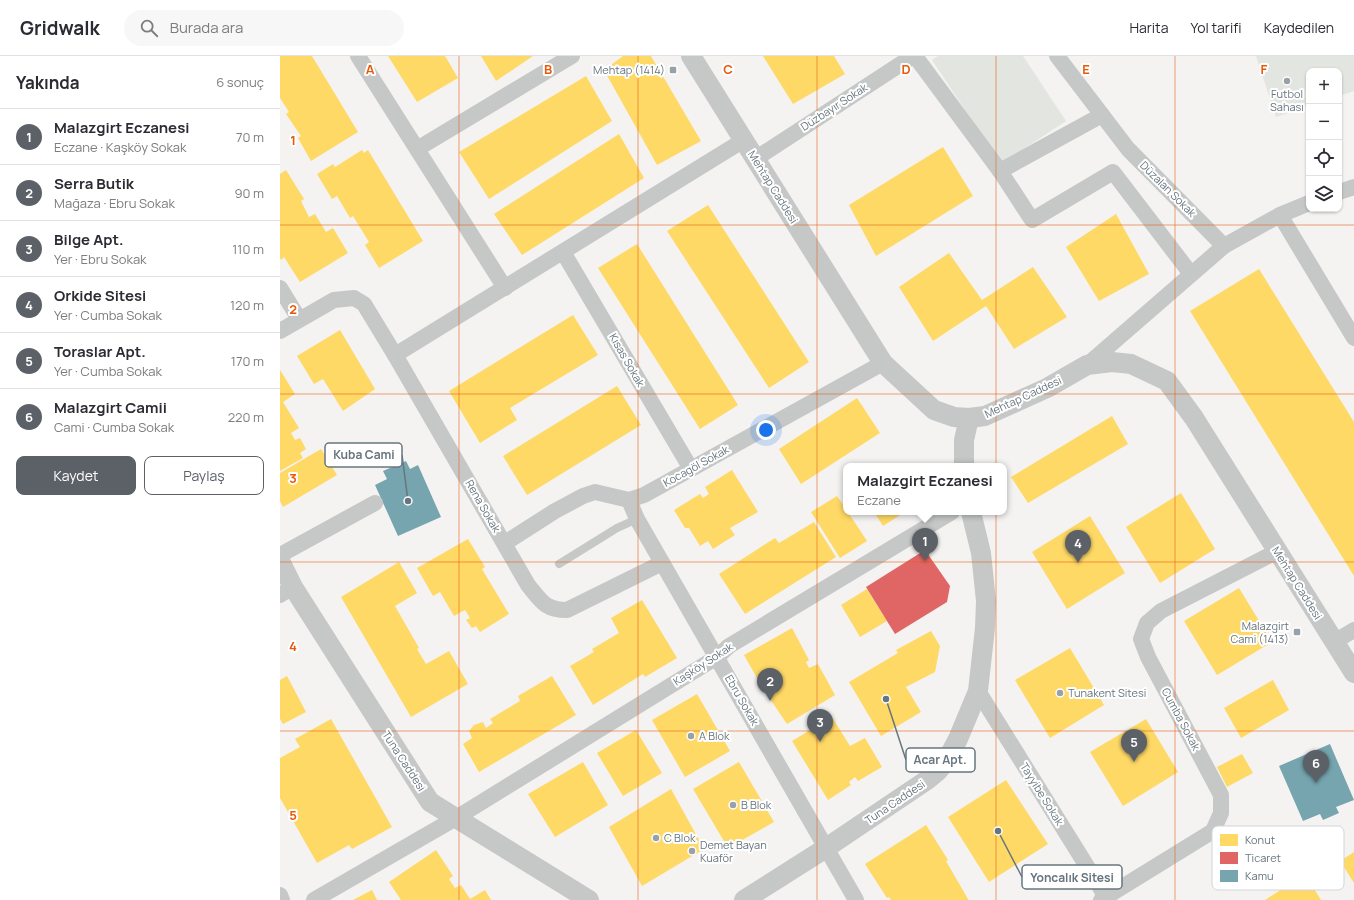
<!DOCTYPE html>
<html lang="tr">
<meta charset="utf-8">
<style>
body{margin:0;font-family:Manrope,sans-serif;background:#f7f7f7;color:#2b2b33}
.controls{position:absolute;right:12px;top:12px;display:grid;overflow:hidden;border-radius:8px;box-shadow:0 1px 3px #0004}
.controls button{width:36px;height:36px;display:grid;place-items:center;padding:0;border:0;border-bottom:1px solid #e1e1e2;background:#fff;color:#2b2b33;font:20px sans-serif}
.you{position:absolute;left:486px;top:374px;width:14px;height:14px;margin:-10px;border:3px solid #fff;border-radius:50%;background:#1a73e8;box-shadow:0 0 0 6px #1a73e833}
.badge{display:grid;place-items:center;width:26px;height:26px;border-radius:50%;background:#5c6067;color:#fff;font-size:13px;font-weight:700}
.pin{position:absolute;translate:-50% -33px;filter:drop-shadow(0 1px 2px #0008)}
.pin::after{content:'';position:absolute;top:21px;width:14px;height:12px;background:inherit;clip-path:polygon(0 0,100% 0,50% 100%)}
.popup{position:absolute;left:563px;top:407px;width:164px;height:52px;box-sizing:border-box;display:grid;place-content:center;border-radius:8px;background:#fff;filter:drop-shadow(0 1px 3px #0005);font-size:13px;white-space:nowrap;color:#7c7c81}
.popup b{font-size:15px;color:#2b2b33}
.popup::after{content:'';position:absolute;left:50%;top:100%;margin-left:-8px;border:8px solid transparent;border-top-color:#fff}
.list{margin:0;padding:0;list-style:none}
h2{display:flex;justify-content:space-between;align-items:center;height:52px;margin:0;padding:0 16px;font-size:17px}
h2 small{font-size:13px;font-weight:400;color:#7c7c81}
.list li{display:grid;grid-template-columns:26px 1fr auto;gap:12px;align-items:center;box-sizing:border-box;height:56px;padding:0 16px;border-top:1px solid #e1e1e2}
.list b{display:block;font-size:15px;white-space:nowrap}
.list p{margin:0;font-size:13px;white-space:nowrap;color:#7c7c81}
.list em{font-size:13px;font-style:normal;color:#7c7c81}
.actions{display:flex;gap:8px;padding:12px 16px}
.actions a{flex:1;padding:9px 0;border:1px solid #5c6067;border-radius:8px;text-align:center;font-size:14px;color:#5c6067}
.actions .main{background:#5c6067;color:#fff}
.icon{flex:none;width:22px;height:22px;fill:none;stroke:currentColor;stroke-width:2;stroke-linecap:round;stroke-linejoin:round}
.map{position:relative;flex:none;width:1074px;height:844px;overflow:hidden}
header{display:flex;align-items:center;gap:24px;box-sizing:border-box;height:56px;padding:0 20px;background:#fff;border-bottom:1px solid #e1e1e2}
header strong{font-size:19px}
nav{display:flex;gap:22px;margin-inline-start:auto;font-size:14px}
.search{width:280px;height:36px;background:#f7f7f7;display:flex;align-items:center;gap:10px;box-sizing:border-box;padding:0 14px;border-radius:22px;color:#7c7c81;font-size:15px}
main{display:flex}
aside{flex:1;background:#fff}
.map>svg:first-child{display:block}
</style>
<header>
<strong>Gridwalk</strong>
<div class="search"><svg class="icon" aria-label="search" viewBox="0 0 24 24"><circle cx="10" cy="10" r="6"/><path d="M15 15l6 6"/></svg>Burada ara</div>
<nav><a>Harita</a><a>Yol tarifi</a><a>Kaydedilen</a></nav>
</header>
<main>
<aside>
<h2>Yakında<small>6 sonuç</small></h2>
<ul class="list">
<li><span class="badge">1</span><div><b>Malazgirt Eczanesi</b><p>Eczane · Kaşköy Sokak</p></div><em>70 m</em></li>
<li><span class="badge">2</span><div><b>Serra Butik</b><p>Mağaza · Ebru Sokak</p></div><em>90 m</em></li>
<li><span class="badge">3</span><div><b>Bilge Apt.</b><p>Yer · Ebru Sokak</p></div><em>110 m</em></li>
<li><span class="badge">4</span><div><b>Orkide Sitesi</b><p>Yer · Cumba Sokak</p></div><em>120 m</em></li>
<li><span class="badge">5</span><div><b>Toraslar Apt.</b><p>Yer · Cumba Sokak</p></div><em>170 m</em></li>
<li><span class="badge">6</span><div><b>Malazgirt Camii</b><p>Cami · Cumba Sokak</p></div><em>220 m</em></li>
</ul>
<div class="actions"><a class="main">Kaydet</a><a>Paylaş</a></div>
</aside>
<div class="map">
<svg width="1074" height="844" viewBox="0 0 1074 844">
<rect width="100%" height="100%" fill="#f4f3f2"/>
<g fill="#e2e5e0">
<polygon points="658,0 743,0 786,65 721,108 652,4"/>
<polygon points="976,0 1074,0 1074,35 1059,40 1059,15 1029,15 1029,50 996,61"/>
</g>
<g fill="#ffd966">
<polygon points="0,0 32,0 78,76 31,105 18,82 21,80 6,58 9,56 0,42"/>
<polygon points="108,0 165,0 178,22 137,46"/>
<polygon points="201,0 253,0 216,25"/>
<polygon points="343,0 371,0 421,85 377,109 324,14"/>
<polygon points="483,0 554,0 565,18 513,48"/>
<polygon points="306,20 332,65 209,143 179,96"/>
<polygon points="339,78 364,122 242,199 214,158"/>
<polygon points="663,91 693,140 596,200 569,149"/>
<polygon points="82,94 84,97 88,94 143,185 99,212 85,189 89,186 73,160 70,162 57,140 52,143 37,118 53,108 55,111"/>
<polygon points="6,114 24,143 21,145 29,161 35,158 46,176 53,172 68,197 20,226 4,201 1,204 0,202 0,118"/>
<polygon points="428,149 529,306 489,332 387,175"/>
<polygon points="836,158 869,218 819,245 786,191"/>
<polygon points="357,188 458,349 420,373 318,212"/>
<polygon points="669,197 702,244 753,211 787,261 734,293 706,250 653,285 619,231"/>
<polygon points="979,213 1074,366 1074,520 910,255"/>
<polygon points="293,259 318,299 230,352 237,364 200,387 169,335"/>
<polygon points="60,274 95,333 63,355 43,323 34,328 17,300"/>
<polygon points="0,314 15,338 3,346 19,372 11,377 15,384 20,382 26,393 20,397 23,402 0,415"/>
<polygon points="337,330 361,369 247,439 223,400"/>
<polygon points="577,342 600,377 521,428 499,393"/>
<polygon points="832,360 848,388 748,447 731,421"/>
<polygon points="41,393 57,419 3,451 0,445 0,417"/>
<polygon points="452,414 478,456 450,472 455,479 433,493 428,485 420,490 409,472 405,472 394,454 420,438 423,442 429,438 425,431"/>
<polygon points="901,437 935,493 880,527 846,471"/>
<polygon points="557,440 566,453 566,456 568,456 587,485 560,502 531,456"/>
<polygon points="594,456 625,456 603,470"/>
<polygon points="810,460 845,517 787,553 752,496"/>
<polygon points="534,466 556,501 465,558 439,518 495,482 499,487"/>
<polygon points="188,483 205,511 202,513 229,558 200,576 196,570 192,572 186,564 190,562 185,554 174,560 160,536 153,540 137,512"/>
<polygon points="119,506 137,537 115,550 139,592 137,593 146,608 169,595 188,628 131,661 61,541"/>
<polygon points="959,532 992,586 937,619 904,565"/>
<polygon points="587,533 607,565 580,581 561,549"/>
<polygon points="362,544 397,602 365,621 363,618 313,649 290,610 314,596 312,593 339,577 331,562"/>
<polygon points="512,572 529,604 526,606 529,612 538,608 555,639 507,668 486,637 490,635 487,629 482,631 464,599"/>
<polygon points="651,575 660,590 655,616 626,631 641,656 601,680 569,626 618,597 616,594"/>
<polygon points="790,592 824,649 770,682 735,624"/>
<polygon points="7,620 26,656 3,668 0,663 0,624"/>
<polygon points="272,620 296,659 199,716 183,688 192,682 189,675 194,669 203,666 206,672 213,667 210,663 240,645 238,640"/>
<polygon points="993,624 1009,654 961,682 944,652"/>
<polygon points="417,638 450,695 405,721 372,664"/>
<polygon points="552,661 570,690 585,682 602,711 578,725 575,721 569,726 571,729 548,744 512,685"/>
<polygon points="51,663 112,771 72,793 69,789 37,807 0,742 0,702 20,691 15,683"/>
<polygon points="866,663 898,716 843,750 810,696"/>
<polygon points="356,674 382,717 343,740 317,697"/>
<polygon points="962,698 973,717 947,731 937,711"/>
<polygon points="303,706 328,749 275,781 248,738"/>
<polygon points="459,706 494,766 448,792 413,733"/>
<polygon points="726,724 768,788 709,826 668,761"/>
<polygon points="391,733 424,793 362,830 329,771"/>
<polygon points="646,769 668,804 666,805 688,843 688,844 611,844 609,841 607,842 585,808"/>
<polygon points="156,794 173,820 169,823 175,832 181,829 190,843 205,834 211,844 121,844 109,826"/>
<polygon points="1074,796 1074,827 1060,805"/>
<polygon points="1025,818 1041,844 985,844"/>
<polygon points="92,834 97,844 73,844"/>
</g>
<polygon fill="#e06666" points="645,494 670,530 667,546 615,578 586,531"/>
<g fill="#76a5af">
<polygon points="126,405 130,413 138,409 161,461 118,480 95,429 107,423 103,415"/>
<polygon points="1050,688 1074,744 1056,751 1059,757 1043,764 1040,758 1023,765 999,710"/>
</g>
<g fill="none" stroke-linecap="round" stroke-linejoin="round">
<polyline stroke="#c6c8c8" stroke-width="8" points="279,508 337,472 357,463"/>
<g stroke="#c6c8c8" stroke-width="16">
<polyline points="78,0 225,232"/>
<polyline points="635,0 720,115 822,59"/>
<polyline points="777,0 848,93 944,190 1000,159 1029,147"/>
<polyline points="137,93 292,0"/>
<polyline points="475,103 633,0"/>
<polyline points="720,115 752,164 833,116 911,218"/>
<polyline points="1059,136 1074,131"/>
<polyline points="1000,159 1074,282"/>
<polyline points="283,196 411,413"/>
<polyline points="0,232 19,263"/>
<path d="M0,275L54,244L74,242L84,248L115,299L248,529C261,545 265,554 287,554L382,507"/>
<polyline points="115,299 464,84"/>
<polyline points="807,309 944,190"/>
<polyline points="349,444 357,463 576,844"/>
<polyline points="225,487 275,455 303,440 315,436 349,444 364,439 603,307"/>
<polyline points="0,499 95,447"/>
<polyline points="0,539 13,531"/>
<polyline points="1054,586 1074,574"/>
<polyline points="698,635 826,841"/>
<polyline points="0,839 2,844"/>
<polyline points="34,844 176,762 437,601 449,590 672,456"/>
<polyline points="821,844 933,775 941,757 941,739 868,601 861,583 867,567 881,555 998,495"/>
</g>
<g stroke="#c6c8c8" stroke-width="20">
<polyline points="411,0 603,307 654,354 674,361 689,362 705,360 767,332 807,309 832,306 851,308 887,325 914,362 1074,617"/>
<polyline points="684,410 684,384 689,362"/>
<polyline points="0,505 13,531 150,746 309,844"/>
<polyline points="464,844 546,792 647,724 658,715 668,702 678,683 698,635 705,572 706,545 701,497 691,456"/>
</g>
</g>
<path fill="none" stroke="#e8590c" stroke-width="1" stroke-opacity="0.55" d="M179,0V844M358,0V844M537,0V844M716,0V844M895,0V844M0,169H1074M0,338H1074M0,506H1074M0,675H1074"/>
<g fill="#98a1a7" stroke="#fff" stroke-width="1.5">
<rect x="389" y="10" width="8" height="8" rx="2"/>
<circle cx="1007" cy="25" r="4"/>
<rect x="1013" y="572" width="8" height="8" rx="2"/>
<circle cx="780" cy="637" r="4"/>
<circle cx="411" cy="680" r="4"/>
<circle cx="453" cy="749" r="4"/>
<circle cx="376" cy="782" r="4"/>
<circle cx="412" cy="795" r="4"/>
</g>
<g text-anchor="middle" stroke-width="4" stroke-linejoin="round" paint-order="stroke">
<g font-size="11" fill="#67757f" stroke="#fff" text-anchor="start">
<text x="385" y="18" text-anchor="end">Mehtap (1414)</text>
<text x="1007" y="42" text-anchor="middle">Futbol<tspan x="1007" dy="13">Sahası</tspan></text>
<text x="1009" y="574" text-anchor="end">Malazgirt<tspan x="1009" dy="13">Cami (1413)</tspan></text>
<text x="788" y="641">Tunakent Sitesi</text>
<text x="419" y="684">A Blok</text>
<text x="461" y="753">B Blok</text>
<text x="384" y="786">C Blok</text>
<text x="420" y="793">Demet Bayan<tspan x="420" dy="13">Kuaför</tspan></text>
</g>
<g font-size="11" fill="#67757f" stroke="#fff">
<text transform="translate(554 51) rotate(-33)" y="4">Düzbayır Sokak</text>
<text transform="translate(493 131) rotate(58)" y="4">Mehtap Caddesi</text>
<text transform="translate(888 133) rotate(45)" y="4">Düzalan Sokak</text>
<text transform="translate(347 304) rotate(60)" y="4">Kısas Sokak</text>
<text transform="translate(743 341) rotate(-25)" y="4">Mehtap Caddesi</text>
<text transform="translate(416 410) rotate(-29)" y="4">Kocagöl Sokak</text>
<text transform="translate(203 450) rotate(60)" y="4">Rena Sokak</text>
<text transform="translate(1017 527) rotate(58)" y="4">Mehtap Caddesi</text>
<text transform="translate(423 608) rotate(-33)" y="4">Kaşköy Sokak</text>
<text transform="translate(462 644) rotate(60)" y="4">Ebru Sokak</text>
<text transform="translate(901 663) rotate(62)" y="4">Cumba Sokak</text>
<text transform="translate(124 705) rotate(57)" y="4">Tuna Caddesi</text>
<text transform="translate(762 738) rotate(58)" y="4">Tayyibe Sokak</text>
<text transform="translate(615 746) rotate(-34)" y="4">Tuna Caddesi</text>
</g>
</g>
<rect x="932" y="770" width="132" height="64" rx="6" fill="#fff" stroke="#d1d6d9" stroke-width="1"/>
<rect x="940" y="778" width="18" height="12" fill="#ffd966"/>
<rect x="940" y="796" width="18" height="12" fill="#e06666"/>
<rect x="940" y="814" width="18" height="12" fill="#76a5af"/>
<g font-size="11" fill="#67757f">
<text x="965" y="788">Konut</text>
<text x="965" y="806">Ticaret</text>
<text x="965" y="824">Kamu</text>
</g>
<g font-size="13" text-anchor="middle" font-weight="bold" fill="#e8590c" stroke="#fff" stroke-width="4" stroke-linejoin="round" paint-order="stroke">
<text x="90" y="18">A</text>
<text x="268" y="18">B</text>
<text x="448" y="18">C</text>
<text x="626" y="18">D</text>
<text x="806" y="18">E</text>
<text x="984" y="18">F</text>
<text x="13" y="89">1</text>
<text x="13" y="258">2</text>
<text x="13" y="427">3</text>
<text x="13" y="595">4</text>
<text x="13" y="764">5</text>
</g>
<path fill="none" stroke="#67757f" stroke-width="1.5" d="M128 445L122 399M606 643L626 704M718 775L742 821"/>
<g fill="#67757f" stroke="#fff" stroke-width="1.5">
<circle cx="128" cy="445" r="4"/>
<circle cx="606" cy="643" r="4"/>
<circle cx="718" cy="775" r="4"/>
</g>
<g fill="#fff" stroke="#67757f" stroke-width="1.5">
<rect x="45" y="387" width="77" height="24" rx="4"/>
<rect x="626" y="692" width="69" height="24" rx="4"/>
<rect x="742" y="809" width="100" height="24" rx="4"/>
</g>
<g font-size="12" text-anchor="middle" font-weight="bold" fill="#67757f">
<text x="84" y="403">Kuba Cami</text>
<text x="660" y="708">Acar Apt.</text>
<text x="792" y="826">Yoncalık Sitesi</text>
</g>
</svg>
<div class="controls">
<button>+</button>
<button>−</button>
<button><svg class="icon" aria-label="locate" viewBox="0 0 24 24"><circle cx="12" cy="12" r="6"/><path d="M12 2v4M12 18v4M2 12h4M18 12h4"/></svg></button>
<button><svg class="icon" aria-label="layers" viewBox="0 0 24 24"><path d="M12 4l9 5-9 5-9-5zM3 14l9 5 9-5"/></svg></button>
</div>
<div class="you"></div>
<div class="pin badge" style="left:645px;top:505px">1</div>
<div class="popup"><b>Malazgirt Eczanesi</b>Eczane</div>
<div class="pin badge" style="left:490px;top:645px">2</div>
<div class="pin badge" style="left:540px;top:686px">3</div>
<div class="pin badge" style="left:798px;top:507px">4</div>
<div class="pin badge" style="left:854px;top:706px">5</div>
<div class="pin badge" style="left:1036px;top:727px">6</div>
</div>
</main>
